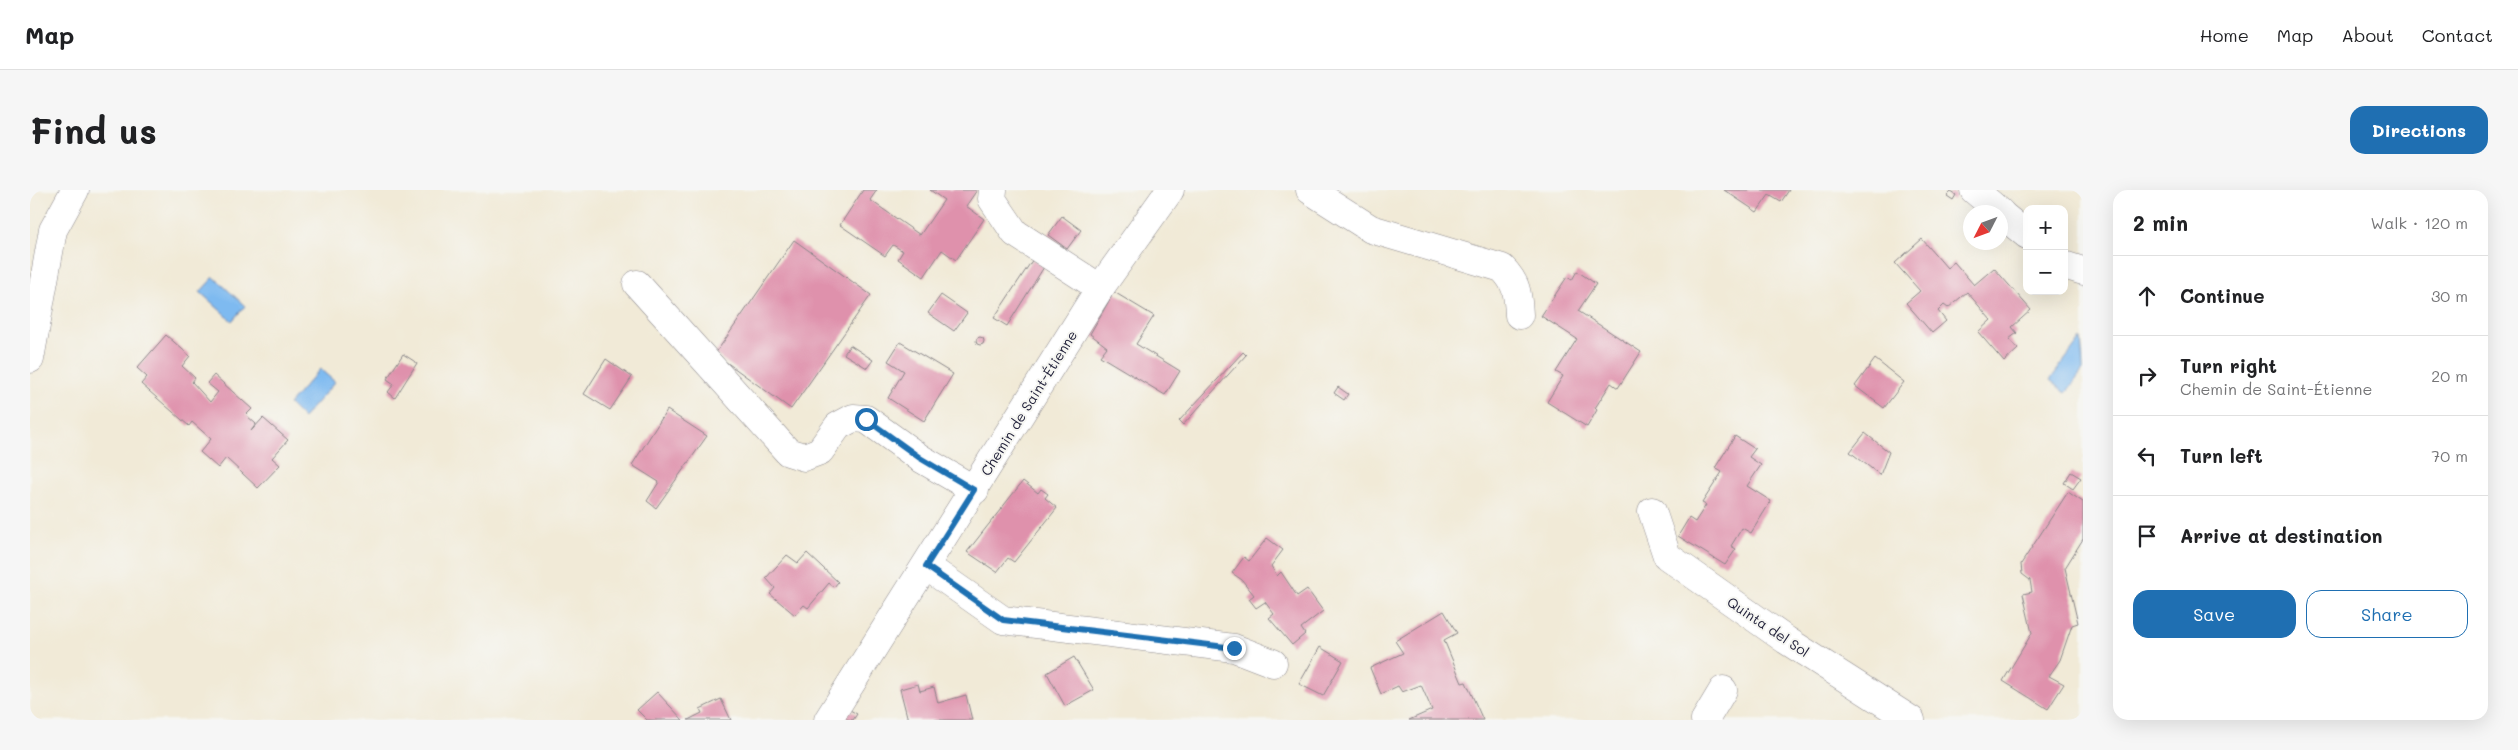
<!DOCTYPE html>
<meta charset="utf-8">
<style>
body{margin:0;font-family:Mali,sans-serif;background:#f6f6f6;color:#202124}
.controls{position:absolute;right:15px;top:15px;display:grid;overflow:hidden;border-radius:10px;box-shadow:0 5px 20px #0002}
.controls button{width:45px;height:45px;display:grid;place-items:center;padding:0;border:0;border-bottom:1px solid #e0e0e0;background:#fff;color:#202124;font:25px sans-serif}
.compass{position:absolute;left:1933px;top:15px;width:45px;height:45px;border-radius:50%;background:#fff;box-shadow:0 5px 20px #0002;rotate:228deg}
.stop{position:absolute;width:15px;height:15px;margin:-11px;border:4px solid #1f6fb2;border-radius:50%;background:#fff}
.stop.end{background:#1f6fb2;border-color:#fff;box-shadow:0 1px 5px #0008}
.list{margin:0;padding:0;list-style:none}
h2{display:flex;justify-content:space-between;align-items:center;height:65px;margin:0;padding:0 20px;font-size:21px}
h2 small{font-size:16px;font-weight:400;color:#757577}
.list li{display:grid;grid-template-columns:32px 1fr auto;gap:15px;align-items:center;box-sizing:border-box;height:80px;padding:0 20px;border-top:1px solid #e0e0e0}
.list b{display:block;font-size:19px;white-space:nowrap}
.list p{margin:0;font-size:16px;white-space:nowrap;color:#757577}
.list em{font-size:16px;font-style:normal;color:#757577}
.actions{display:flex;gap:10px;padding:15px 20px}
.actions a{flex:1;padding:11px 0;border:1px solid #1f6fb2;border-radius:15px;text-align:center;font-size:18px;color:#1f6fb2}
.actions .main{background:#1f6fb2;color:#fff}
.icon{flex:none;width:28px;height:28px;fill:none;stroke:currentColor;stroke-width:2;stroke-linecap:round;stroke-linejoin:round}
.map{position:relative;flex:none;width:2053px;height:530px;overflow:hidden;border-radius:15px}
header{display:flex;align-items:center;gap:30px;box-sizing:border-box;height:70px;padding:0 25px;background:#fff;border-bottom:1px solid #e0e0e0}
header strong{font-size:24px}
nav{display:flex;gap:28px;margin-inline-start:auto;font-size:18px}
.intro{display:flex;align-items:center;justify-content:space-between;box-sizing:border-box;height:120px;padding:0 30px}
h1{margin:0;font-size:35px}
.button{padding:12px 22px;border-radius:15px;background:#1f6fb2;color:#fff;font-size:18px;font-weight:700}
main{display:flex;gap:30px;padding:0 30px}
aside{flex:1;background:#fff;border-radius:15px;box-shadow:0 5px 20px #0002}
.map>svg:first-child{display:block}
</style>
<header>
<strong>Map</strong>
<nav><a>Home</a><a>Map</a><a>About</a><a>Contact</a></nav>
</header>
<div class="intro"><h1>Find us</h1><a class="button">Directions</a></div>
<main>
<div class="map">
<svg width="2053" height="530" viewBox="0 0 2053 530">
<rect width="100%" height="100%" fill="#f6f6f2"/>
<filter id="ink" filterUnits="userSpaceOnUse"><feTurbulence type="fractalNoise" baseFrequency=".02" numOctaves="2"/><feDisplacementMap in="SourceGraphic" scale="10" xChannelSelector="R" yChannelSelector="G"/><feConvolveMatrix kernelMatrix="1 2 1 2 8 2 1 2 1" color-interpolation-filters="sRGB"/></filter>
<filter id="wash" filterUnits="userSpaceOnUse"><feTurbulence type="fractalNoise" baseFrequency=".0096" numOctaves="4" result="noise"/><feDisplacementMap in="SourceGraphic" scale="20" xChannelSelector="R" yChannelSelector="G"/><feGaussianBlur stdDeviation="1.12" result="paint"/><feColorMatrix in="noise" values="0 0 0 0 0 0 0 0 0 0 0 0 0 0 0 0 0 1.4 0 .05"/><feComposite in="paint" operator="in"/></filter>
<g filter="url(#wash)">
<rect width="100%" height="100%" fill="#f1ead7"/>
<g fill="#7ebaf0" stroke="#506e96">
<polygon points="184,87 215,116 202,131 170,102"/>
<polygon points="2051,148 2053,180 2036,203 2020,190"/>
<polygon points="290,179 305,192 273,228 259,214"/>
</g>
<g id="blocks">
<g fill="#df91ac">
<polygon points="833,0 847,0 840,10 890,45 914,10 900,0 947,0 936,16 954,29 926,70 912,60 894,87 868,69 873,61 863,55 855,66 810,35"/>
<polygon points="1694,0 1759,0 1751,12 1739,5 1727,22"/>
<polygon points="1921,2 1926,5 1923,10 1917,6"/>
<polygon points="1032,26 1051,40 1037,59 1018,45"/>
<polygon points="1892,49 1917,78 1924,72 1944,95 1964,78 2001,120 1982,137 1987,143 1979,149 1988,159 1974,172 1948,142 1961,130 1937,102 1918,118 1914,115 1908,121 1916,131 1902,143 1876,113 1890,101 1865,73"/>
<polygon points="764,50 841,105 761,219 685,164"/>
<polygon points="1003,69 1014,77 977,136 964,128"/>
<polygon points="1547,81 1566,94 1548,121 1611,162 1588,198 1581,193 1565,218 1567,220 1557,237 1517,212 1533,186 1526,182 1547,149 1511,126 1537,87 1542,90"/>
<polygon points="1084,102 1124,126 1106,154 1150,181 1135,205 1070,166 1077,157 1060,144"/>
<polygon points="911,105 937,123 924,141 898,123"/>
<polygon points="136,145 160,166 152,176 165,188 162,192 180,212 188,202 177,193 184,185 222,219 216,225 226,234 221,241 233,228 258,250 242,268 250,275 228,298 196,268 188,278 170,262 181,249 162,232 159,236 111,194 117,187 107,178"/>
<circle cx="950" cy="151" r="4"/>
<polygon points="870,152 923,184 894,231 858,208 874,181 858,171"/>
<polygon points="820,155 843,170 837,178 814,164"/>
<polygon points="1213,162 1216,165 1153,235 1149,231"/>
<polygon points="373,164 387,173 365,208 358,202 364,194 357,189"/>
<polygon points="576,169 602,187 580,220 554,204"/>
<polygon points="1845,169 1874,192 1854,218 1825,196"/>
<polygon points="1308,197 1318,204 1314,210 1304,203"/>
<polygon points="637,220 677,246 626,318 617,311 629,292 602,275"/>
<polygon points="1835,243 1859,262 1850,285 1820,262"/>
<polygon points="1705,246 1725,259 1719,267 1731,275 1717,296 1741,311 1721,343 1712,338 1701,356 1706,359 1695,375 1648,346 1659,328 1665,332 1676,315 1672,313 1692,282 1685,278"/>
<polygon points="2041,282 2051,288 2043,299 2034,293"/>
<polygon points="993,291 1008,303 1011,299 1018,304 1015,308 1027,318 984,372 978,368 967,382 937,362"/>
<polygon points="2038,302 2053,312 2053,349 2035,378 2048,433 2042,435 2030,470 2019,486 2034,494 2018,519 1973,491 2002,443 1993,404 2002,402 2000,390 1992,384 1991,374"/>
<polygon points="1237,348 1253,360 1241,376 1247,386 1251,382 1267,406 1277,399 1293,421 1271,438 1275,444 1262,455 1239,428 1244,424 1235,412 1226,418 1219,409 1224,405 1212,390 1202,383 1214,367 1219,371"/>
<polygon points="777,363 808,392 804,397 799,393 778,418 774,415 765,425 740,404 745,398 736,388 757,365 768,373"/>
<polygon points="1414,421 1427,443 1414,450 1432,493 1436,492 1453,530 1379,530 1402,520 1391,495 1372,502 1368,496 1351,504 1340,478 1373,463 1365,451"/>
<polygon points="1290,457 1313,471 1293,506 1269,494"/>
<polygon points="1044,467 1064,500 1035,516 1017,483"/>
<polygon points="888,494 890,501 904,497 908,513 936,505 942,530 878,530 870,499"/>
<polygon points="627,502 653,530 617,530 607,520"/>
<polygon points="691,509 701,530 658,530 672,523 670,519"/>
<polygon points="820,520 827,524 823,530 814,529"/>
</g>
</g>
</g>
<g filter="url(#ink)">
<use href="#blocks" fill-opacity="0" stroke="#8a8689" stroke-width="1"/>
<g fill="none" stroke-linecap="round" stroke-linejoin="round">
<g stroke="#8a8689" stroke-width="29">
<g id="minor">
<polyline points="963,0 962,9 985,43 1070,98"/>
<path d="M1280,0L1341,39L1472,78C1487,93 1488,104 1489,125"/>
<polyline points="1944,0 1970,22"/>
<polyline points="1970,23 1997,45"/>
<polyline points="2034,75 2053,81"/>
<polyline points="607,94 758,262 774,267 790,261 808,236 823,228 836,229 890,268 945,300"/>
<polyline points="0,169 23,40 45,0"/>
<polyline points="1622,321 1637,366 1756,450 1881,530"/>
<polyline points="896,376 973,430 1204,458 1243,473"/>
<polyline points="798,530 1070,98 1140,0"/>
<polyline points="1675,530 1693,500"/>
</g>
</g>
<use href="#minor" stroke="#fff" stroke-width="28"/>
</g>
</g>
<g fill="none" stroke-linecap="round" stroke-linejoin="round" filter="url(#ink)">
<polyline stroke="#1f6fb2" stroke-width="6" points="836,229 890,268 944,300 896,376 973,430 1204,458"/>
</g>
<g text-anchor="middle" stroke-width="4" stroke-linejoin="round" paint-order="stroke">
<g font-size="14" fill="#22223b" stroke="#f6f6f2">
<text transform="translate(999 213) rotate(-58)" y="5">Chemin de Saint-Étienne</text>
<text transform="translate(1738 437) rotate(34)" y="5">Quinta del Sol</text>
</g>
</g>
</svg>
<div class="controls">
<button>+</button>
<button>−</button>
</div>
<svg class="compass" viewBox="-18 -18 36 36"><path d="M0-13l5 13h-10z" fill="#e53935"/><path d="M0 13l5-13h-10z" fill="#757577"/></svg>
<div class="stop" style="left:836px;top:229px"></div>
<div class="stop end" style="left:1204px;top:458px"></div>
</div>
<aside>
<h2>2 min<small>Walk · 120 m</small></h2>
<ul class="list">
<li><svg class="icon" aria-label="ahead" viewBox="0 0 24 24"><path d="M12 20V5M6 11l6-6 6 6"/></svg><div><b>Continue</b></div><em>30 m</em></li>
<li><svg class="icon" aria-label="right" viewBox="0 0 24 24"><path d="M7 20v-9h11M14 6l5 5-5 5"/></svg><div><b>Turn right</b><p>Chemin de Saint-Étienne</p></div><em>20 m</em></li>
<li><svg class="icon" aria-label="left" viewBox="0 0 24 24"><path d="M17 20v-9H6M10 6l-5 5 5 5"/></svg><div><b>Turn left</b></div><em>70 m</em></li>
<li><svg class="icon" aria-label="arrive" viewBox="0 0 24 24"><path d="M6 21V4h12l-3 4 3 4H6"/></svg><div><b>Arrive at destination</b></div></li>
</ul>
<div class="actions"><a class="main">Save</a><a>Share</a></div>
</aside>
</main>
